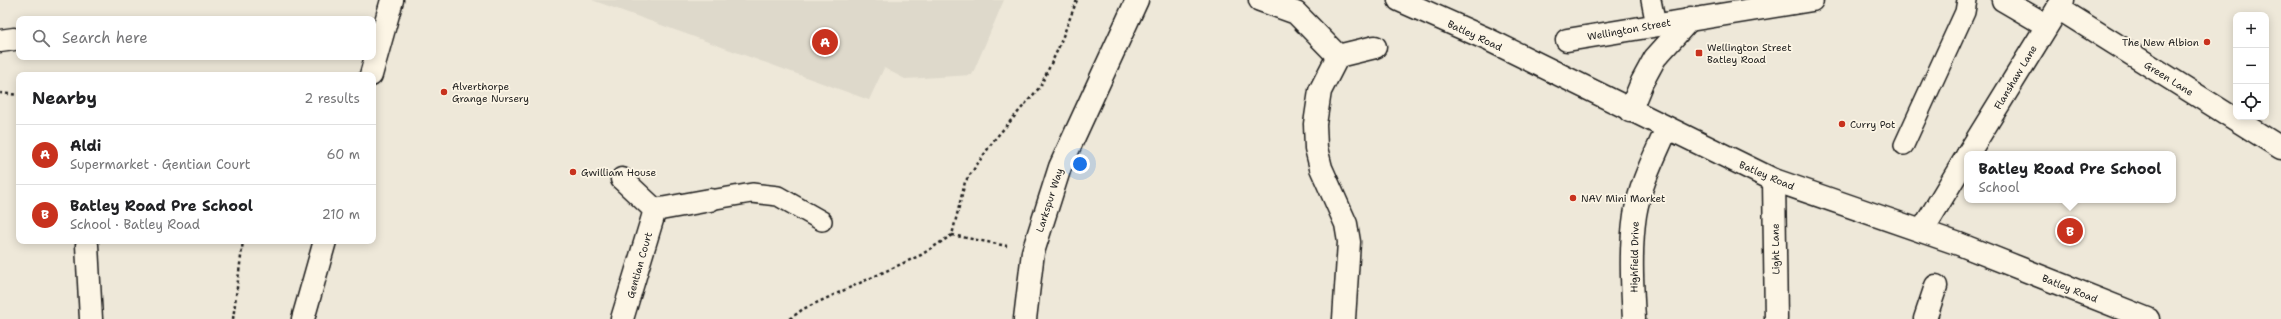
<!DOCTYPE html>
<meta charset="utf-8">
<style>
body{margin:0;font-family:"Shantell Sans",sans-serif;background:#f6f6f6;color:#202124}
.controls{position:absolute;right:12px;top:12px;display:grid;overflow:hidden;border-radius:8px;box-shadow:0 2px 10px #0003}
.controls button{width:36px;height:36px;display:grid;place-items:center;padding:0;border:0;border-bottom:1px solid #e0e0e0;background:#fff;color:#202124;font:20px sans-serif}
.you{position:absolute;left:1080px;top:164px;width:14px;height:14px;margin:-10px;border:3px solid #fff;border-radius:50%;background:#1a73e8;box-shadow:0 0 0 6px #1a73e833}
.badge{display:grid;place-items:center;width:26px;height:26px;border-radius:50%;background:#c8321e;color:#fff;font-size:13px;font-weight:700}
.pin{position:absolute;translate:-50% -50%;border:2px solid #fff;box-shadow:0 1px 4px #0006}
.popup{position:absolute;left:1964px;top:151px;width:212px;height:52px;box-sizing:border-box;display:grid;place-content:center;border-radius:8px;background:#fff;filter:drop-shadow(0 1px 3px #0005);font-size:13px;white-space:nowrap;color:#757577}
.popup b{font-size:15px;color:#202124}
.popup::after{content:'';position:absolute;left:50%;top:100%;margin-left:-8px;border:8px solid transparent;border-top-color:#fff}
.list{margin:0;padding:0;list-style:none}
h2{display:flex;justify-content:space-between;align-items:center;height:52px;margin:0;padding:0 16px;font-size:17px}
h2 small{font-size:13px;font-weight:400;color:#757577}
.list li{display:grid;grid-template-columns:26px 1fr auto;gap:12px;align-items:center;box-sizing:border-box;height:60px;padding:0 16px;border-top:1px solid #e0e0e0}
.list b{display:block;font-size:15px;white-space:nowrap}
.list p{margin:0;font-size:13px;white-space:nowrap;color:#757577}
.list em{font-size:13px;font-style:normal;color:#757577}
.icon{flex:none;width:22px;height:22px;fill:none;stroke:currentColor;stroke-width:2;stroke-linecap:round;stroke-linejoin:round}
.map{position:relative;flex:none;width:2281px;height:319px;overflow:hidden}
.search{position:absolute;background:#fff;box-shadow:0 2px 10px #0003;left:16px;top:16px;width:360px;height:44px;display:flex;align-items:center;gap:10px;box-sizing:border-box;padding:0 14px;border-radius:8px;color:#757577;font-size:15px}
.panel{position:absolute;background:#fff;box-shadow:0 2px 10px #0003;left:16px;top:72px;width:360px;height:172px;border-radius:8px}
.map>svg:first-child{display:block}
</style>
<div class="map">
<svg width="2281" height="319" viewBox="0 0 2281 319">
<rect width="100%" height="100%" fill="#eee8d9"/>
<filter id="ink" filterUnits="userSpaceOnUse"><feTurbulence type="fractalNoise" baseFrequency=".025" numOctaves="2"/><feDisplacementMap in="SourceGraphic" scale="8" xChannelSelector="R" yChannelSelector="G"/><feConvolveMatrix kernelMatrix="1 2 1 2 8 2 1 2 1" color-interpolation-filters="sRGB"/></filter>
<g filter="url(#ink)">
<polygon fill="#ded9cb" points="592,0 1004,0 972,75 905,79 884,68 869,100"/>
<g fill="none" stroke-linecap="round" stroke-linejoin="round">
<g stroke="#1c1c1c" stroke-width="22">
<g id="lane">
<polyline points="1651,0 1656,25"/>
<polyline points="1904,145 1965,12 1967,0"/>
<polyline points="710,200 752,193 778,196 822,221"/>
</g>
</g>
<g stroke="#1c1c1c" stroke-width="25">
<g id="street">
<polyline points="1260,0 1296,13 1338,56 1375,47"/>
<polyline points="2003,0 2046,25"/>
<polyline points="2058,8 2281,148"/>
<polyline points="1567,40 1812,0"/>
<polyline points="0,41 14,39"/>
<polyline points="1338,56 1320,91 1315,124 1316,148 1321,168 1346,224 1349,242 1344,319"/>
<polyline points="371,75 392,0"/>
<polyline points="1630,111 1642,82 1655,58 1691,18"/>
<polyline points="622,179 655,210 710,200"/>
<polyline points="1774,180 1776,319"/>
<polyline points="87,245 91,319"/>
<polyline points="303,319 325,241"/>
<polyline points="622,319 655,210"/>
<polyline points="1025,319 1033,252 1060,167 1137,0"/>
<path d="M1634,319C1632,285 1630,248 1635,215C1640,184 1655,156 1667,128"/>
<polyline points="1925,319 1936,286"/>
</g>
</g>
<g stroke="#1c1c1c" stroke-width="25">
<g id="secondary">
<polyline points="1399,0 1487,39 1774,180 1959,244 2148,319"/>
<polyline points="1968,154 2063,0"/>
<polyline points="1922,231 1967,156"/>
</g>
</g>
<g stroke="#1c1c1c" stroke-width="2.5" stroke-dasharray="3 3" stroke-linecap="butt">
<polyline points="0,93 19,95"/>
<polyline points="952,235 1007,246"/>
<polyline points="233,319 243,241"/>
<polyline points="790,319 803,309 921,255 952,235 965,182 994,140 1040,87 1058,49 1077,0"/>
</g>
<use href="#lane" stroke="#fcf5e5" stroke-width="19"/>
<use href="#street" stroke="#fcf5e5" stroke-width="22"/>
<use href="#secondary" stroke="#fcf5e5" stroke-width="22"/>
</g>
</g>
<g fill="#c8321e" stroke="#fcf5e5" stroke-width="1.5">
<circle cx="2207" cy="42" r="4"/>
<rect x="1695" y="49" width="8" height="8" rx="2"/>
<circle cx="444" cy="92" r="4"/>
<circle cx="1842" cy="124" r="4"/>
<circle cx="573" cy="172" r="4"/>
<circle cx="1573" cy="198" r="4"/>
</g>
<g text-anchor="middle" stroke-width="3.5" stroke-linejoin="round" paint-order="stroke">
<g font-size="10" fill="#1c1c1c" stroke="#fcf5e5">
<text transform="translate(1629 29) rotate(-10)" y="4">Wellington Street</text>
<text transform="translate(1475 35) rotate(25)" y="4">Batley Road</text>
<text transform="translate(2015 77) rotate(-59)" y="4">Flanshaw Lane</text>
<text transform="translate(2169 78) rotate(32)" y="4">Green Lane</text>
<text transform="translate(1767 175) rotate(23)" y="4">Batley Road</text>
<text transform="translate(1049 200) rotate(-72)" y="4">Larkspur Way</text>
<text transform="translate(1775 249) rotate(-91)" y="4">Light Lane</text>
<text transform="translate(1634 257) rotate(-89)" y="4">Highfield Drive</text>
<text transform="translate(639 265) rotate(-74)" y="4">Gentian Court</text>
<text transform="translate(2070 288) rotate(22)" y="4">Batley Road</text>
</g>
<g font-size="10" fill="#1c1c1c" stroke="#fcf5e5" text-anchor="start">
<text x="2199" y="46" text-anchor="end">The New Albion</text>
<text x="1707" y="51">Wellington Street<tspan x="1707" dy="12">Batley Road</tspan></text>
<text x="452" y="90">Alverthorpe<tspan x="452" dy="12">Grange Nursery</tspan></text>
<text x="1850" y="128">Curry Pot</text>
<text x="581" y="176">Gwilliam House</text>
<text x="1581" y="202">NAV Mini Market</text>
</g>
</g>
</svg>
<div class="controls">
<button>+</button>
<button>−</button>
<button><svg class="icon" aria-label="locate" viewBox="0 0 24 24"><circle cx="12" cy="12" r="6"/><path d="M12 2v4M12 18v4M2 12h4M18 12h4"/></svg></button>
</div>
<div class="you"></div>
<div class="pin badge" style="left:825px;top:42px">A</div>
<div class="pin badge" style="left:2070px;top:231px">B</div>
<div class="popup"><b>Batley Road Pre School</b>School</div>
<div class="search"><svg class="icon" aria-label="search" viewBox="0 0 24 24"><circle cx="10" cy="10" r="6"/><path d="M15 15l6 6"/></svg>Search here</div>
<section class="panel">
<h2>Nearby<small>2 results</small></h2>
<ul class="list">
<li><span class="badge">A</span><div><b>Aldi</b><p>Supermarket · Gentian Court</p></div><em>60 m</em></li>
<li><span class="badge">B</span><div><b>Batley Road Pre School</b><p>School · Batley Road</p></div><em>210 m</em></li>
</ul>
</section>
</div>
